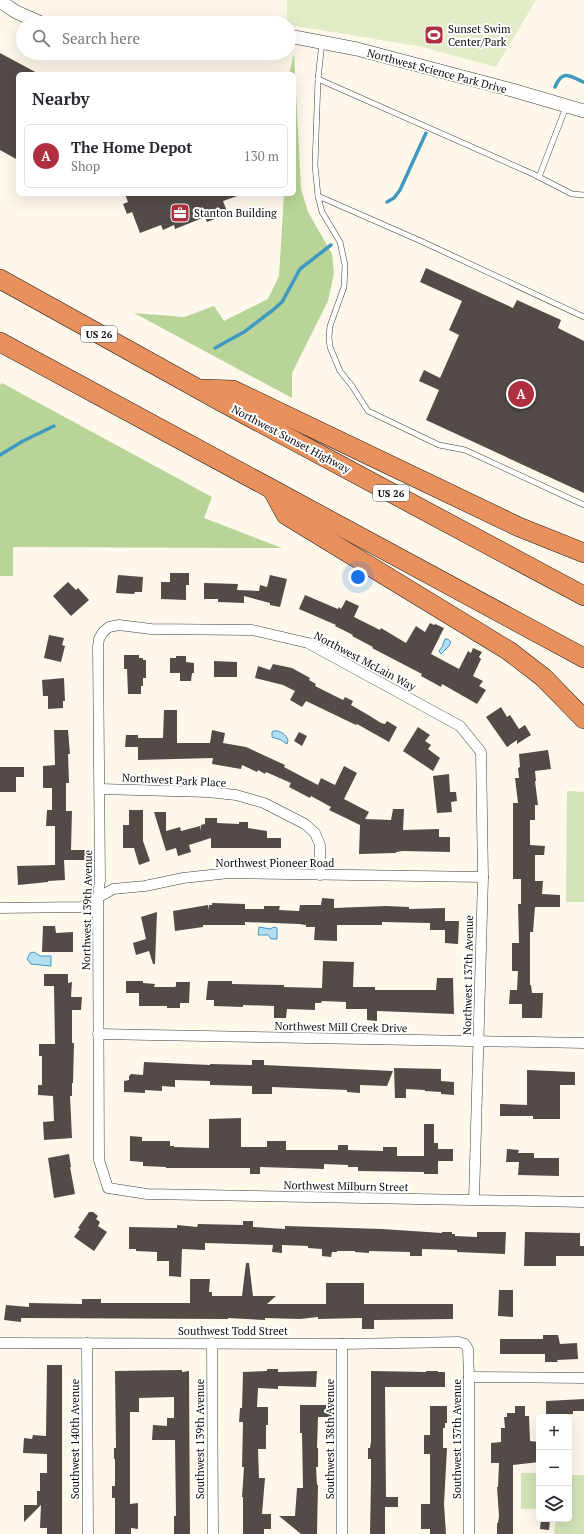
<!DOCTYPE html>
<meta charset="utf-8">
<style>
body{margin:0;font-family:"PT Serif",serif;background:#f2f2f3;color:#2b2b33}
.controls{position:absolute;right:12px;bottom:12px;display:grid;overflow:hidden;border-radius:6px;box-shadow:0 4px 16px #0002}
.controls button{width:36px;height:36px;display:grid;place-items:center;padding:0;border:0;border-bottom:1px solid #e1e1e2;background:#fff;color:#2b2b33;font:20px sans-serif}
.you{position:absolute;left:358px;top:577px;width:14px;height:14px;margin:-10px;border:3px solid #fff;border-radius:50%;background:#1a73e8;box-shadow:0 0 0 6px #1a73e833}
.badge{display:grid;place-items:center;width:26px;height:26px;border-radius:50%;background:#af2f40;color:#fff;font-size:13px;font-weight:700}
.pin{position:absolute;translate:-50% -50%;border:2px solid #fff;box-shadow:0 1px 4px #0006}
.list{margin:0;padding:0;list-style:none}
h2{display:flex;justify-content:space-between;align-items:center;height:52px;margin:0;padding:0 16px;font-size:17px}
h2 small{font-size:13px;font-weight:400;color:#7c7c81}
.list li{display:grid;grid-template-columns:26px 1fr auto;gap:12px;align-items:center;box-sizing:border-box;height:64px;margin:0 8px 8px;padding:0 8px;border:1px solid #e1e1e2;border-radius:6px}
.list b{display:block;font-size:15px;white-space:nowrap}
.list p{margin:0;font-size:13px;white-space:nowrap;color:#7c7c81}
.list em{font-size:13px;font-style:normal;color:#7c7c81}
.icon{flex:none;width:22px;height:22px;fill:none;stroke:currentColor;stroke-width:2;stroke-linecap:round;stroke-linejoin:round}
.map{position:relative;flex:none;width:584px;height:1534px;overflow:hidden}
.search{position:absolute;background:#fff;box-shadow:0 4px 16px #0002;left:16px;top:16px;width:280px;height:44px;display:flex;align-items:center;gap:10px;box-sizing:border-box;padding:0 14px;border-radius:22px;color:#7c7c81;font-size:15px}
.panel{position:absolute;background:#fff;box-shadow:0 4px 16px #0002;left:16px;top:72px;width:280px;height:124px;border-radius:6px}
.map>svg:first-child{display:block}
</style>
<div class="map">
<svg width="584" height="1534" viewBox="0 0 584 1534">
<rect width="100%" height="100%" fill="#fdf8ea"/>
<g fill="#d2e4b7">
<polygon points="567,791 584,792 584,902 566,902"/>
<rect x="521" y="1473" width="18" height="36"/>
<polygon points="569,1475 584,1475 584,1534 554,1534 556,1519 569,1519"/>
</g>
<g fill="#b8d498">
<polygon points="294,54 301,189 308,212 332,254 334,273 328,301 292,373 292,398 134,313 184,317 214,306 224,321 268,299 279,276 284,194 294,194 294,74 289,74"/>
<polygon points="2,383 212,497 204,518 282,548 13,547 13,576 0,576 0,385"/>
</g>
<polygon fill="#e3ecc8" points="287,0 536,0 496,67 418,46 289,25 289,23 287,23"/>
<g fill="#b3dff0" stroke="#4099c1">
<polygon points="445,639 448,639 451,642 449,646 441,654 439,651 442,647"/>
<path d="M274,731C280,730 287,735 288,741L287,744L281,740L272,737V732Z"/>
<polygon points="259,927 270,929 274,927 277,928 277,939 271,939 268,935 258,935"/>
<polygon points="34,952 40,956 51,956 51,966 31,964 27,959 30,953"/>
</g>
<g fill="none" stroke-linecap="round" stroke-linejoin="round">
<g stroke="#4099c1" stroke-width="3.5">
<path d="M555,87C562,70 569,75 583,82"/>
<polyline points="387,202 394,198 400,190 426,133"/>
<polyline points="215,348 244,332 273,310 282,302 300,269 331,245"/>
<polyline points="0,455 23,441 54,426"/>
</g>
</g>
<g fill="#524b48">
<polygon points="0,53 39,74 18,74 18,160 0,150"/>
<polygon points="125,194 240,194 240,195 223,201 228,214 207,222 205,217 175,229 174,225 163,230 161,225 140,233 132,212 127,214 123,204 128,202"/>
<polygon points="426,268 513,308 517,300 561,320 558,328 584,341 584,493 426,420 439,390 419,381 424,370 440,378 459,335 449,330 462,301 420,282"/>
<polygon points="170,573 189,573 189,585 186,585 186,600 161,599 161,582 170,582"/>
<polygon points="118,575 143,577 142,592 135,592 134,594 116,593"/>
<polygon points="270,575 287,579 280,607 270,605 270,603 244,596 244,603 218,602 218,599 204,599 204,583 238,584 237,590 259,591 260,585 267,587"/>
<polygon points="68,582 76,590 78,588 89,600 71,616 53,596"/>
<polygon points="305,595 338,609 339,607 341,609 346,600 359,606 354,617 380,630 381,628 406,643 416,626 425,632 430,623 434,625 435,624 444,628 431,654 459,669 468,651 471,653 473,648 482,652 479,657 481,659 473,676 483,681 479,686 486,690 477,704 442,684 441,687 421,676 422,674 372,648 373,647 352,636 353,635 335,626 336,625 299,609"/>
<polygon points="49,635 64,638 62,645 65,646 61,662 44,658"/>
<polygon points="124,655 139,655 139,658 143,658 143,660 146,660 146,678 143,678 143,686 141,686 141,694 128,694 127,669 124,669"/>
<polygon points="176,656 186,656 186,662 194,663 194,673 192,673 191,681 180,681 180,673 170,673 170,658 176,658"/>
<polygon points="214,661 237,662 237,677 214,677"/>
<polygon points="273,664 292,668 310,678 309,680 316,684 315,686 343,700 345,697 353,701 351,705 370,716 381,723 385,724 387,721 397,727 389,742 357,724 356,725 306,701 302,707 290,700 295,691 283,685 255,678 258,666 270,670"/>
<polygon points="64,678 65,701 63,701 63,708 48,709 48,696 43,696 42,680"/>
<polygon points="501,707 507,717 510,715 519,729 525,725 531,735 517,744 517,740 507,747 486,717"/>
<polygon points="164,710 177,710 177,743 210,743 212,730 225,733 223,743 246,747 285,765 284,767 318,785 321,778 335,785 344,766 357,773 344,799 369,812 365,819 391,820 393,809 404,809 403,830 439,829 439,837 450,837 450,852 403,851 396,852 396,853 359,854 360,825 329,810 331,807 311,796 310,798 289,787 291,783 266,772 265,774 258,770 257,772 242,765 241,769 212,764 213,758 138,760 138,747 125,747 126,735 138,735 138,738 163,738"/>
<polygon points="418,727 430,735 425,741 431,745 428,749 440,758 433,771 403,751"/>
<polygon points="54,730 68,730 70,754 68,754 69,783 66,783 66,811 72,811 71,850 86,850 86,860 64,860 65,880 48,881 48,882 18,885 17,866 55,865 55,826 46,826 47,810 52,810 52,788 43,788 43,766 55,765"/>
<polygon points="299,732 307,736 302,746 294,741"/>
<polygon points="548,750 551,769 535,771 536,781 535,781 538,805 535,805 535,820 530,820 530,845 545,846 544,855 535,855 535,881 543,881 542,894 560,895 560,907 535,907 533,932 530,932 530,985 531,985 532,993 543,993 542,1018 522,1018 522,1004 509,1004 510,990 517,990 518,971 512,971 512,943 519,943 518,904 521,904 521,879 513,879 513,803 518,803 515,778 519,778 518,768 520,767 519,754"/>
<polygon points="0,767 24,767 24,777 16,777 16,792 0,792"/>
<polygon points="449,774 450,792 456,792 457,801 451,802 452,812 437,813 433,776"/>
<polygon points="129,810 143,810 143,841 150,861 139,865 134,848 123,848 123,825 129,825"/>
<polygon points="154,812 166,812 166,831 180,827 181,831 200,826 200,831 201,825 205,824 205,818 217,818 217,823 239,824 239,822 248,822 248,828 267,831 267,838 281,838 281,848 211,848 211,838 189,845 191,852 178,856 176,848 166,851"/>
<polygon points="322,898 334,899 334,908 386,906 409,907 409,909 445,908 445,930 430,930 430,923 382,922 382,925 337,925 337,941 314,940 315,927 306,927 306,925 299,924 245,922 245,925 203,925 203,927 175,931 173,911 208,905 209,910 209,905 212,905 212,903 245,904 245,909 264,909 264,906 280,906 279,910 299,911 300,905 321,905"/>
<polygon points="157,912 155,964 153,964 149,951 136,955 133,943 146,939 141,917"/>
<polygon points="445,921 459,921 458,944 445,943"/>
<polygon points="43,926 55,926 56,933 73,932 73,952 42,952"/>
<polygon points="323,961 354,962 353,987 375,987 375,990 436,990 437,978 453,978 454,1014 377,1011 377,1021 367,1020 367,1009 346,1009 346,1002 322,1001 321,1003 315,1003 315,1010 287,1009 286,1018 274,1018 274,1006 243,1005 243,1007 214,1006 214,1000 206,1000 208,981 232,981 232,984 284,985 284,987 322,988"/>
<polygon points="44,974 68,974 68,983 72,982 71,997 82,997 81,1010 72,1010 72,1043 74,1043 73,1083 72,1083 72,1096 70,1096 72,1138 44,1140 43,1122 54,1121 53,1096 38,1095 38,1085 42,1085 42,1056 39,1056 39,1044 55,1044 54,986 44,986"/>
<polygon points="126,981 143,981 143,983 155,984 154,987 175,987 176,986 176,982 190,982 189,1003 180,1003 180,1008 167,1008 167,1006 139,1006 139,993 126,993"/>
<polygon points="252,1060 264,1060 264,1065 393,1071 387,1086 360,1085 360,1093 347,1092 347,1090 272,1087 272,1094 252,1094 252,1086 210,1085 210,1081 175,1080 175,1087 162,1086 162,1091 145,1090 145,1093 124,1092 124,1081 129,1080 129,1076 131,1074 143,1075 144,1062 210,1065 210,1064 252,1065"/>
<polygon points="394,1068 441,1069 441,1081 454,1082 454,1095 441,1094 441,1092 425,1091 425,1090 406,1089 406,1098 395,1098"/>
<polygon points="527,1070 575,1072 575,1085 560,1085 560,1119 533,1119 533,1116 500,1116 500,1104 527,1105"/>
<polygon points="241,1118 241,1147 267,1147 267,1141 286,1141 286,1150 338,1150 338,1145 348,1145 348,1150 383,1151 383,1147 397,1147 397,1156 424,1156 424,1124 434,1124 434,1143 438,1143 438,1149 453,1149 453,1161 438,1161 438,1174 424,1174 424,1172 358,1171 358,1167 348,1167 348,1165 324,1164 324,1169 260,1167 260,1174 250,1174 250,1168 166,1168 166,1167 143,1166 143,1162 130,1161 130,1136 142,1137 142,1141 170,1141 170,1146 174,1146 174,1147 209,1148 209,1119"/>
<polygon points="507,1149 519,1150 518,1153 534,1153 534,1158 559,1158 559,1176 518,1175 519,1162 506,1162"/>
<polygon points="69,1154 71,1167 70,1167 75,1194 54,1198 48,1158"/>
<polygon points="89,1212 93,1212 98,1216 96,1219 100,1222 98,1226 107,1232 94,1251 74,1237 80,1229 78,1228"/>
<polygon points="243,1221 253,1221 253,1227 285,1229 285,1226 382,1229 442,1233 442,1232 452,1232 452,1234 455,1234 455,1236 477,1237 477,1232 506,1232 505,1254 457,1252 457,1250 422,1249 422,1256 410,1256 410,1252 369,1251 369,1253 355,1252 355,1251 337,1251 337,1252 332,1252 331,1257 322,1256 322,1249 308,1248 308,1246 282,1245 282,1253 272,1252 273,1245 205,1243 205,1250 182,1249 181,1277 169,1276 169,1261 157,1261 157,1252 136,1251 136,1249 129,1249 129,1227 177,1228 177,1225 197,1227 198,1224 243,1225"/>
<polygon points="525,1232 580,1233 580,1246 584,1246 584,1256 556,1256 556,1266 524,1266"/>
<polygon points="246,1263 249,1263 253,1296 276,1296 267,1304 326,1304 326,1283 364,1283 364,1304 453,1304 453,1319 374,1320 374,1329 362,1329 362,1318 318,1319 318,1317 300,1319 265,1318 265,1320 228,1318 228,1319 21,1318 21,1322 4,1320 6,1305 29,1307 29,1303 82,1304 82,1299 101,1299 101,1303 190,1303 190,1279 210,1279 209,1292 212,1292 212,1296 242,1296"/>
<polygon points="499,1290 513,1290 513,1317 498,1316"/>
<polygon points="543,1335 558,1335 560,1344 577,1343 578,1359 557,1360 558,1362 545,1362 545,1354 500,1354 500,1339 543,1339"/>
<polygon points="47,1365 62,1365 62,1534 47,1534 47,1528 40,1528 41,1505 24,1522 24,1505 37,1505 37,1491 40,1491 40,1473 47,1473 47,1454 23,1453 24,1438 32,1439 33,1435 46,1436"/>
<polygon points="267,1369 278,1369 278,1372 317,1371 316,1387 278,1386 278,1389 258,1388 257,1407 268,1407 268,1425 266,1425 266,1449 258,1449 259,1478 265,1478 262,1514 271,1514 271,1529 264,1529 264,1534 243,1534 243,1497 242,1497 244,1467 242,1467 243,1422 239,1422 240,1408 242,1408 243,1372 267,1371"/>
<polygon points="182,1370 182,1372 189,1371 190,1534 174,1534 174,1516 176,1516 175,1440 152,1440 153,1425 167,1426 167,1418 174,1418 174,1397 139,1398 139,1412 130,1412 130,1504 138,1503 138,1529 131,1528 131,1534 115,1534 115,1498 112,1498 112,1486 115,1486 115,1459 114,1459 114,1448 116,1448 115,1371"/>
<polygon points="371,1371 426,1372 426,1371 438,1371 438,1372 445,1372 445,1387 385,1387 386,1497 398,1497 398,1507 385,1507 385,1534 370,1534 371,1479 371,1459 368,1459 368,1448 370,1448 371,1441"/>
<polygon points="584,1399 584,1411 573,1411 573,1414 546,1415 546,1401"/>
<polygon points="300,1405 332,1405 332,1417 318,1417 317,1448 318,1448 318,1467 316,1467 317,1485 318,1485 317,1534 301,1534 279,1516 295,1516 297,1488 303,1488 302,1433 300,1433"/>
<polygon points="430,1406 447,1406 447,1423 445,1423 445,1428 443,1428 443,1448 447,1448 444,1504 446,1534 430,1534 430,1529 421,1529 421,1504 430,1504 430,1454 424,1454 424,1435 430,1435"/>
<polygon points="515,1406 525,1406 525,1416 529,1416 530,1441 539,1442 539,1462 513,1465 513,1534 497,1534 497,1523 498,1523 499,1516 497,1487 498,1487 499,1463 491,1463 491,1443 501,1442 501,1428 505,1428 504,1417 507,1417 507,1413 515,1413"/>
<polygon points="541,1519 550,1520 549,1530 540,1529"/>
</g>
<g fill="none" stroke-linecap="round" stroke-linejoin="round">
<g stroke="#3e3e3e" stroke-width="6">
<g id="service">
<polyline points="322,42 318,79 315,165 318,196 322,212 340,242 345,265 344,287 330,326 329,337 330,347 340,371 352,386 368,411 439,445 465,450 584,505"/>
<polyline points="318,79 533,174 572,194 584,195"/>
<polyline points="539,177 566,107"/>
<polyline points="318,196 423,242 584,317"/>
</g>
</g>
<g stroke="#3e3e3e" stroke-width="11">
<g id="minor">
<polyline points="100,789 208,792 236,795 264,803 305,824 315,833 320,845 320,875"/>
<polyline points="0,908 82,907 113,889 145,886 183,878 229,873 483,877"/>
<polyline points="98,1034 584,1043"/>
<polyline points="474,1200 483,877 481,752 460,726 308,643 252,630 151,629 119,625 109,627 103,632 99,639 98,647 100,880 98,898 99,1160 108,1188 147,1194 584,1202"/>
<polyline points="0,1343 342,1344 459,1342 465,1344 468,1349 469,1377 469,1534"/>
<polyline points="87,1343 88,1534"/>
<polyline points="212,1343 213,1534"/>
<polyline points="469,1377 584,1378"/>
<polyline points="342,1534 342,1344"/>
</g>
</g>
<g stroke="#3e3e3e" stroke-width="14">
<g id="tertiary">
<polyline points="0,1 16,12 41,23"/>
<polyline points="289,36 357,49 512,90 584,111"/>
</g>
</g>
<g stroke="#1c1c1c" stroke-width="20">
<g id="motorway">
<polyline points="0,279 220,401 584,596"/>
<polyline points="0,342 584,658"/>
<polyline points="202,389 233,390 519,527 584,553"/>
<polyline points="273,491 286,515 509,651 544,678 584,719"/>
</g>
</g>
<use href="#service" stroke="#fff" stroke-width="5"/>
<use href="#minor" stroke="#fff" stroke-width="10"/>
<use href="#tertiary" stroke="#fff" stroke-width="13"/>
<use href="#motorway" stroke="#e8915d" stroke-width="19"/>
</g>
<defs>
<g id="stadium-square" transform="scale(1)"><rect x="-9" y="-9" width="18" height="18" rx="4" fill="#af2f40" stroke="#fff"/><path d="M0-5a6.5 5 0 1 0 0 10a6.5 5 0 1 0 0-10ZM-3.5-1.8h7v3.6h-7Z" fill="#fff"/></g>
<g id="office-square" transform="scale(1)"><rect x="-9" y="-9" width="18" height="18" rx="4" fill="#af2f40" stroke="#fff"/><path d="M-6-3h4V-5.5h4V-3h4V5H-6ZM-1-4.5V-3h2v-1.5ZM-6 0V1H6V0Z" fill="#fff"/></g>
</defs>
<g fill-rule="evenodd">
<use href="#stadium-square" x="434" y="35"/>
<use href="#office-square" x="180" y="213"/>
</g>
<g text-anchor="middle" stroke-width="4" stroke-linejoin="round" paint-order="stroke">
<g fill="#fff" stroke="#545454" stroke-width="1">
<rect x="81" y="326" width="36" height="16" rx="3"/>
<rect x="373" y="485" width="36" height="16" rx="3"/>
</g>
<g font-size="10" font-weight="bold" fill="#0b0b0b">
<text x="99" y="338">US 26</text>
<text x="391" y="497">US 26</text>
</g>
<g font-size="11" fill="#0b0b0b" stroke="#fff" text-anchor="start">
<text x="448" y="33">Sunset Swim<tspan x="448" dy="13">Center/Park</tspan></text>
<text x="194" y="217">Stanton Building</text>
</g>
<g font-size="11" fill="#0b0b0b" stroke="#fff">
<text transform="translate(437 71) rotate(15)" y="4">Northwest Science Park Drive</text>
<text transform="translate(291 439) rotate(28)" y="4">Northwest Sunset Highway</text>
<text transform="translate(365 661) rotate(28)" y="4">Northwest McLain Way</text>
<text transform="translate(174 780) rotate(3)" y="4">Northwest Park Place</text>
<text x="275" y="867">Northwest Pioneer Road</text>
<text transform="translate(87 910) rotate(-89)" y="4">Northwest 139th Avenue</text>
<text transform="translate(468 975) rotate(-89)" y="4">Northwest 137th Avenue</text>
<text transform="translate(341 1027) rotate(1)" y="4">Northwest Mill Creek Drive</text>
<text transform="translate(346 1186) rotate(1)" y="4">Northwest Milburn Street</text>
<text x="233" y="1335">Southwest Todd Street</text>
<text transform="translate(75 1439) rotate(-90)" y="4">Southwest 140th Avenue</text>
<text transform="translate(200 1439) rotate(-90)" y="4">Southwest 139th Avenue</text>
<text transform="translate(330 1439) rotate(-90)" y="4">Southwest 138th Avenue</text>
<text transform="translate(457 1439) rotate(-90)" y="4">Southwest 137th Avenue</text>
</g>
</g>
</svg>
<div class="controls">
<button>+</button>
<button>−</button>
<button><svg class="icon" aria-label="layers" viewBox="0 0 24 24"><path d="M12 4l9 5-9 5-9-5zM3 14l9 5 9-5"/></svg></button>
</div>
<div class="you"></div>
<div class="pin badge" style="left:521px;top:394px">A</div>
<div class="search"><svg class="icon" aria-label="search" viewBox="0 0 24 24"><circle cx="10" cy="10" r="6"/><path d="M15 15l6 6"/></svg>Search here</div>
<section class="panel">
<h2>Nearby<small></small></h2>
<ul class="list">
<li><span class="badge">A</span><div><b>The Home Depot</b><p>Shop</p></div><em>130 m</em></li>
</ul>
</section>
</div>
